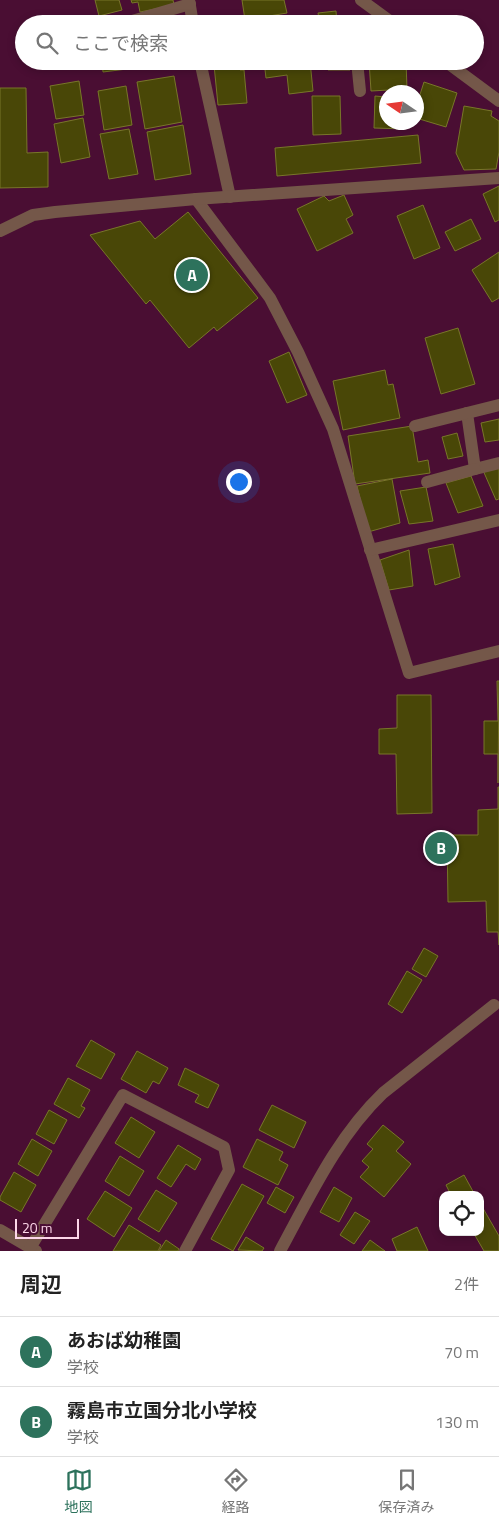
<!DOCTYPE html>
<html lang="ja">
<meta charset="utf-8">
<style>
body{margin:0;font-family:"Titillium Web","Noto Sans JP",sans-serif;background:#f2f2f2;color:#222}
.controls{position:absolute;right:15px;bottom:15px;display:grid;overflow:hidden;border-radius:10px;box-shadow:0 2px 8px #0003}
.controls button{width:45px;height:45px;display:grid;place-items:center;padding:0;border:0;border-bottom:1px solid #e0e0e0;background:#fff;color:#222;font:25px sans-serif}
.compass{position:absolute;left:379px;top:85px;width:45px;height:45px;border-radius:50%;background:#fff;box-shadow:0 2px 8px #0003;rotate:283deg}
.scale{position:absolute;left:15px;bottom:12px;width:64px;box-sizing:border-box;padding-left:5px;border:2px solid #fdd6e9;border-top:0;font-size:14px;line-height:18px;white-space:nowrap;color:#fdd6e9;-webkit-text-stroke:4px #4a0e33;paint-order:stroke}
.you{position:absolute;left:238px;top:481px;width:18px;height:18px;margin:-12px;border:4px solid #fff;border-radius:50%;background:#1a73e8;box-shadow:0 0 0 8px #1a73e833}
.badge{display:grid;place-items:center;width:32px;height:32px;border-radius:50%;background:#2d725c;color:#fff;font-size:16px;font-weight:700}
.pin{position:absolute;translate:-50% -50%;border:2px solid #fff;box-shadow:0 1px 5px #0006}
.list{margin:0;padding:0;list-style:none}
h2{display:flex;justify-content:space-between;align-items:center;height:65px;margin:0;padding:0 20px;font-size:21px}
h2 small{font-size:16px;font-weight:400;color:#767676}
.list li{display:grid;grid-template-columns:32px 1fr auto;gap:15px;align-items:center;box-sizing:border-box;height:70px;padding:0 20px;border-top:1px solid #e0e0e0}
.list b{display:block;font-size:19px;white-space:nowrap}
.list p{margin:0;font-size:16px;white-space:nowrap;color:#767676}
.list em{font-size:16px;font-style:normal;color:#767676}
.icon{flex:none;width:28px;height:28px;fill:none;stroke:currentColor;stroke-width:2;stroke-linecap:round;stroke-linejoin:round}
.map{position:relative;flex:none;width:499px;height:1251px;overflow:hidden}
.search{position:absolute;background:#fff;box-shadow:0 2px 8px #0003;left:15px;right:15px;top:15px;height:55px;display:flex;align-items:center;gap:12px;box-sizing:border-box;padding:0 18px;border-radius:28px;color:#767676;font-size:19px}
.sheet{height:205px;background:#fff}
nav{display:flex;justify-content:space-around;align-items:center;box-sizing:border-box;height:70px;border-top:1px solid #e0e0e0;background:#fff;font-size:14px;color:#767676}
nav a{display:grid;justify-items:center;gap:2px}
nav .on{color:#2d725c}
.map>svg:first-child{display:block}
</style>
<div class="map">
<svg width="499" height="1251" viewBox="0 0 499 1251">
<rect width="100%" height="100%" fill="#4a0e33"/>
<g fill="#494707" stroke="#787629">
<polygon points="95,0 119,0 122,10 99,16"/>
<polygon points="131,0 173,0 174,5 140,12 138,2 132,3"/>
<polygon points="242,0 284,0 287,13 245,20"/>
<polygon points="336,11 337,24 320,24 318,13"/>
<polygon points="102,61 134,61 135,68 103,72"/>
<polygon points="264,61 310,61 313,91 289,94 287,75 266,78"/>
<polygon points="327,61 350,61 350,70 328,70"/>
<polygon points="369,61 406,61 407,89 371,91"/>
<polygon points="239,62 240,70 244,70 247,103 218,105 214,65"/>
<polygon points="174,76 182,122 145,129 137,82"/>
<polygon points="79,81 84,115 56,119 50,86"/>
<polygon points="424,82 457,93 446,127 416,118 416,107"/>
<polygon points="126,86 132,125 104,130 98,91"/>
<polygon points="0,88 26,88 27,153 48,152 48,187 0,188"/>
<polygon points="312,96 340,96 341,134 313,135"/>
<polygon points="375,96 386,97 386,122 405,122 405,129 374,128"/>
<polygon points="464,106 492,111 491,116 499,121 499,152 496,169 464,170 456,153"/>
<polygon points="83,118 90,157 61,163 54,124"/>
<polygon points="183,125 191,174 155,180 147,132"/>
<polygon points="129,129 138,174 109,179 100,134"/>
<polygon points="418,135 421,163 277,176 275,148"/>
<polygon points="499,186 499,220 495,222 483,194"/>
<polygon points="344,195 353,215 346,219 353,233 317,251 297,209 324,196 329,201"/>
<polygon points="423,205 440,248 414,259 397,216"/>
<polygon points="188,212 258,298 217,331 214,327 189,348 150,300 146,304 90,235 140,221 155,239"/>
<polygon points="471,219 481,239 455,251 445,232"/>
<polygon points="499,252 499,298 492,302 472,270"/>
<polygon points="458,328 475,384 441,394 425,338"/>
<polygon points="289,352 307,395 287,403 269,361"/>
<polygon points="385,370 388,385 393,384 400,418 343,430 333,381"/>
<polygon points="499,419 499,440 485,442 481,423"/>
<polygon points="412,426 418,462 428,460 430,473 355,484 348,436"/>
<polygon points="457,433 463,456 448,459 442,437"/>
<polygon points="499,465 499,499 496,500 482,468"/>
<polygon points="471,476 483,506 458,513 446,483"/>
<polygon points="392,479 400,523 368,532 357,486"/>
<polygon points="426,487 433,521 409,524 400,491"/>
<polygon points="453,544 460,577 435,585 428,549"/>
<polygon points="409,550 413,586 389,590 380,560"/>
<polygon points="497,681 499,681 498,783 498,754 484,754 484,721 498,721"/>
<polygon points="397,695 431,695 432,813 397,814 396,754 379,754 379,729 397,728"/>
<polygon points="498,787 499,787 499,945 498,932 487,932 486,901 448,902 447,835 478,835 478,810 498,809"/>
<polygon points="424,948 438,956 426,977 412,969"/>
<polygon points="407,971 422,980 402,1013 388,1004"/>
<polygon points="91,1040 115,1054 101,1079 76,1066"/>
<polygon points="137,1051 168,1068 159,1084 153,1081 146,1093 121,1079"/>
<polygon points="185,1068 219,1085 208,1108 195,1102 199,1095 178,1085"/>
<polygon points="68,1078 90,1090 81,1106 85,1108 79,1118 54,1104"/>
<polygon points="272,1105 306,1122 294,1148 259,1130"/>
<polygon points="49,1110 67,1120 54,1144 36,1134"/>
<polygon points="131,1117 155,1132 139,1158 115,1143"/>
<polygon points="383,1125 404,1142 396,1151 411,1164 384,1197 360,1177 369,1167 362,1161 373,1149 367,1144"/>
<polygon points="32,1139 52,1151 38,1176 18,1164"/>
<polygon points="257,1139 283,1152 279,1160 288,1165 278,1185 243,1167"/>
<polygon points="178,1145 201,1159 195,1170 186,1164 171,1187 157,1178"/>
<polygon points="120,1156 144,1171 129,1196 105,1181"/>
<polygon points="14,1172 36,1185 21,1212 0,1200 0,1197"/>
<polygon points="464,1175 475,1195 451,1195 446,1185"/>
<polygon points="242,1184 264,1196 233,1251 211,1239"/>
<polygon points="276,1187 294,1197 285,1213 267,1203"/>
<polygon points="334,1187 352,1198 339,1222 320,1212"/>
<polygon points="156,1190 177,1203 159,1232 138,1219"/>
<polygon points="105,1191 132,1208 114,1237 87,1219"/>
<polygon points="480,1203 499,1236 499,1251 484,1251 473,1232 480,1232"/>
<polygon points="355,1212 370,1221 354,1244 340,1235"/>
<polygon points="129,1225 161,1245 158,1251 113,1251"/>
<polygon points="417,1227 428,1251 397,1251 392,1239"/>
<polygon points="246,1237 264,1248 262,1251 238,1250"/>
<polygon points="166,1240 179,1249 178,1251 159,1251"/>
<polygon points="370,1240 385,1251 362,1251"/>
</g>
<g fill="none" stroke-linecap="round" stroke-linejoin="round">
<g stroke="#745749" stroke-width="12">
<polyline points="189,0 193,24"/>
<polyline points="361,0 394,24"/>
<polyline points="122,24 190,4"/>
<polyline points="200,61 230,197"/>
<polyline points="357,61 360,91"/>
<polyline points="445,61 499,101"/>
<polyline points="196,199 270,298 298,352 333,429 409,673 499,651"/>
<polyline points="0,231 33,215 55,212 196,199 499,178"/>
<polyline points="467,413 475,469 499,463"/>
<polyline points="415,426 499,405"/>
<polyline points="427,482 475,469"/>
<polyline points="370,550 499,520"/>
<polyline points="0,1230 36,1251"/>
<polyline points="30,1248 123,1095 224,1147 229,1170 185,1251"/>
<path d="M280,1251C310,1196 337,1137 383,1093L494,1005"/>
</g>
</g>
</svg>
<div class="controls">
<button><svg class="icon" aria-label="locate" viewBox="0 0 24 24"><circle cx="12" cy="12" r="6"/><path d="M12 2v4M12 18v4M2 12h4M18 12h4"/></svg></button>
</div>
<svg class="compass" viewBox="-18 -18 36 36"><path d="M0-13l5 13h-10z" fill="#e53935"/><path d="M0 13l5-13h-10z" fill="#767676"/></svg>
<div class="scale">20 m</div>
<div class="you"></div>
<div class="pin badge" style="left:192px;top:275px">A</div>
<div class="pin badge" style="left:441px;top:848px">B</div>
<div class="search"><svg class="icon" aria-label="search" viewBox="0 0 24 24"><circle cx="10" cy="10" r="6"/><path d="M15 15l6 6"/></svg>ここで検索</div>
</div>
<section class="sheet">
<h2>周辺<small>2件</small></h2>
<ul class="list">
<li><span class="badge">A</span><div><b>あおば幼稚園</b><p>学校</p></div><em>70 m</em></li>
<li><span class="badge">B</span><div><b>霧島市立国分北小学校</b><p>学校</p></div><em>130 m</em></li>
</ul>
</section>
<nav>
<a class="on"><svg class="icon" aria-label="map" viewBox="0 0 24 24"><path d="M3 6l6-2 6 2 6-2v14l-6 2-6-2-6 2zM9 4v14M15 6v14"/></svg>地図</a>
<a><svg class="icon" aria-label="directions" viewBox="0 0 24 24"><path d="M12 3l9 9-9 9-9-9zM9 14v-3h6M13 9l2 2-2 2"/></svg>経路</a>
<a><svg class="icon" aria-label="saved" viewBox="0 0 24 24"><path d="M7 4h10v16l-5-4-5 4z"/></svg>保存済み</a>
</nav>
